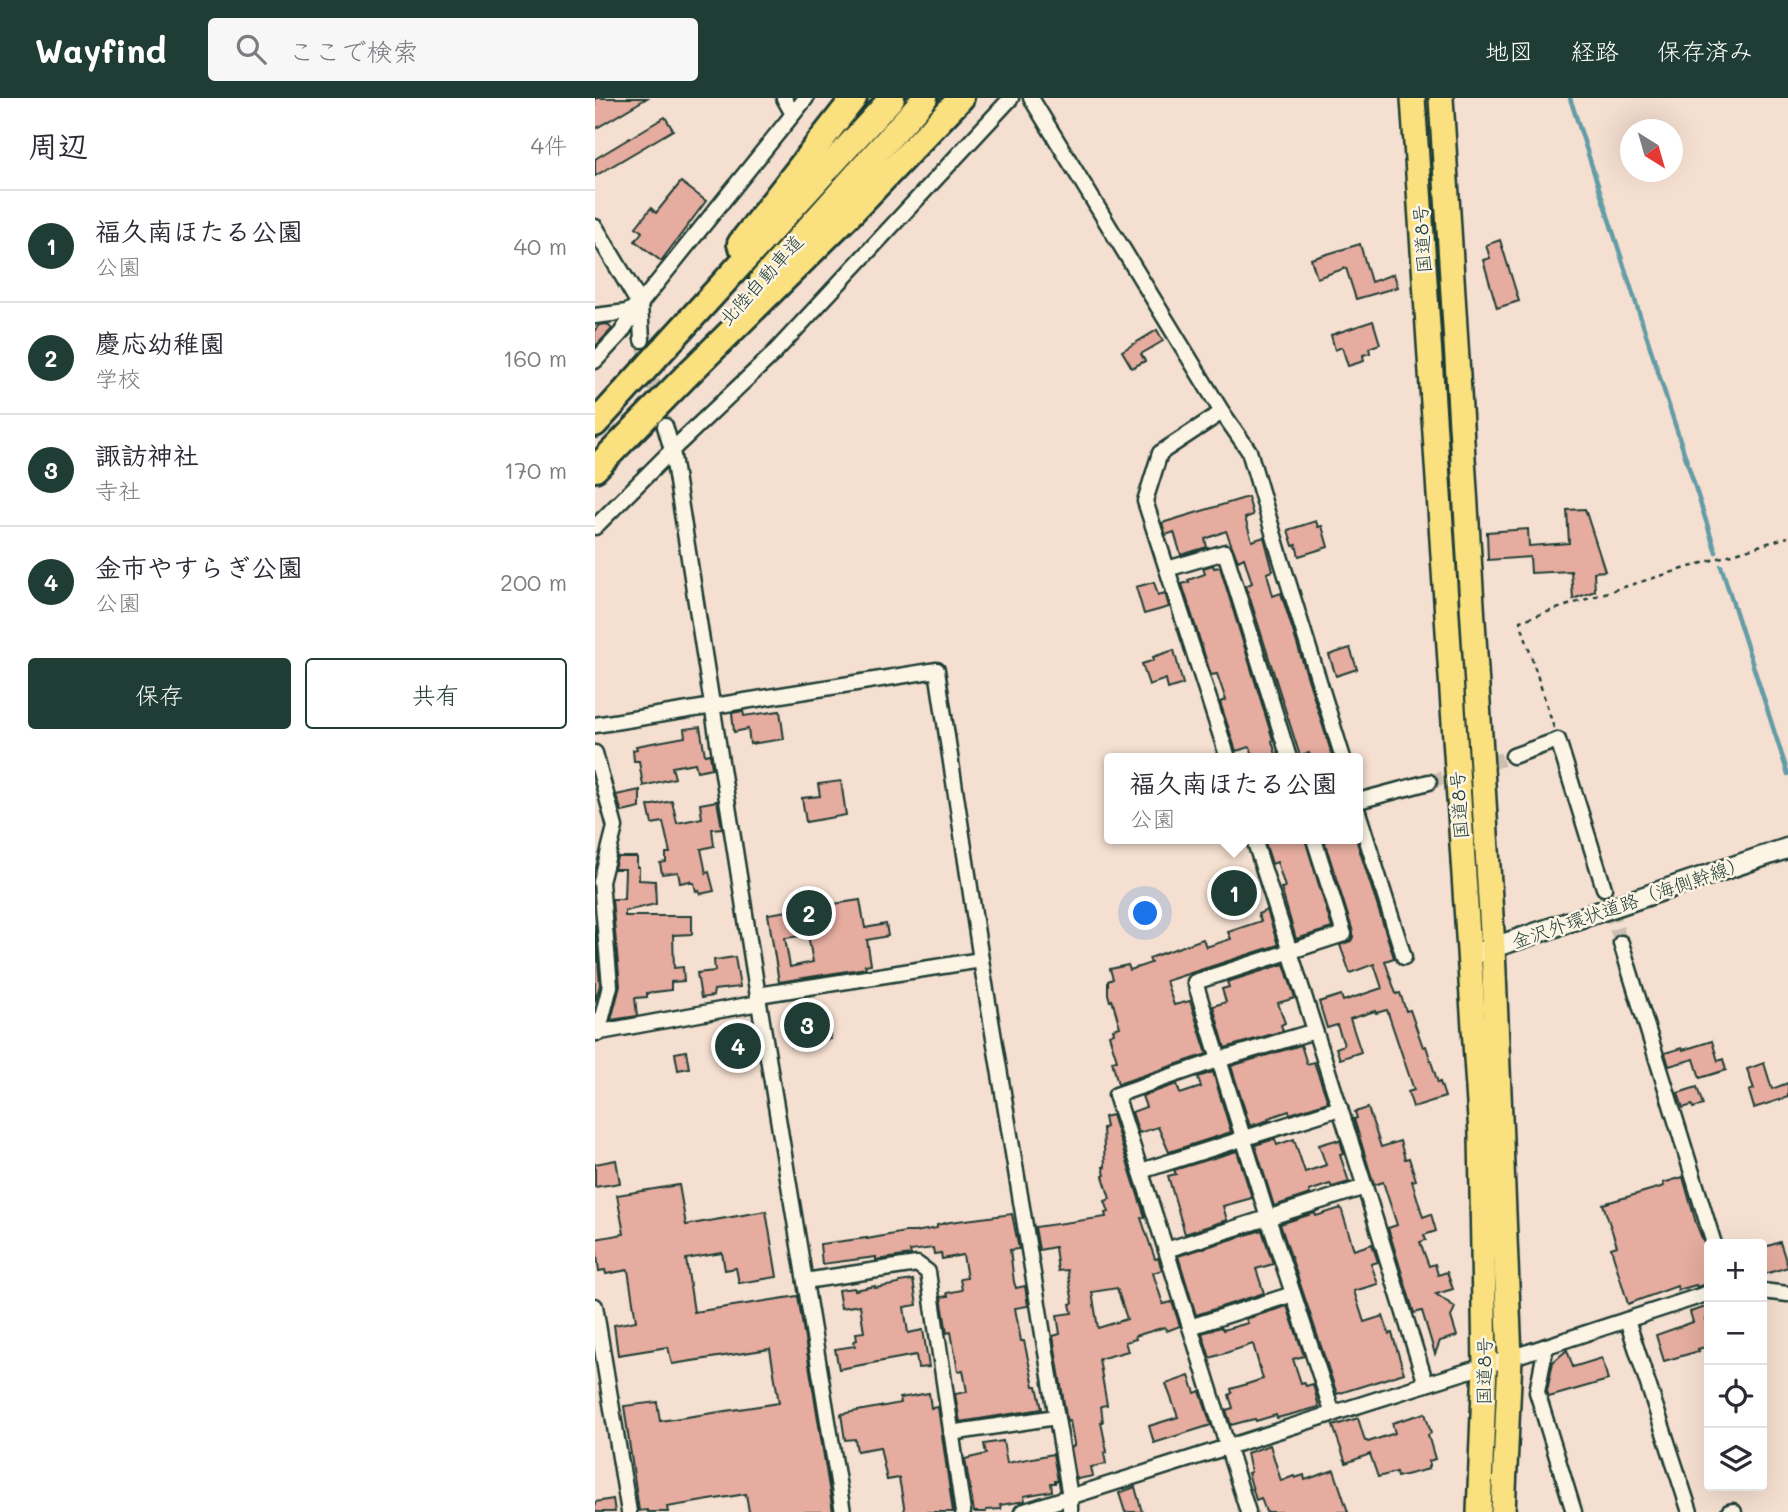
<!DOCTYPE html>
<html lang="ja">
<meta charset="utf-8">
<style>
body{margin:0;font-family:Mali,"Klee One",sans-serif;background:#f7f7f7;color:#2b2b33}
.controls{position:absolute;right:21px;bottom:21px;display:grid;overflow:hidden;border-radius:7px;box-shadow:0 7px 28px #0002}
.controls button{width:63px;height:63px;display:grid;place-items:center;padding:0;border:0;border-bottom:2px solid #e1e1e2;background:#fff;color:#2b2b33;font:35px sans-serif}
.compass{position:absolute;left:1025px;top:21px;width:63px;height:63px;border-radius:50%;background:#fff;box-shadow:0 7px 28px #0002;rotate:143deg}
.you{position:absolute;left:551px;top:816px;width:24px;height:24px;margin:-18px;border:5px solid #fff;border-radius:50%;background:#1a73e8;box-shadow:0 0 0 10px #1a73e833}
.badge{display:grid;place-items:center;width:46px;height:46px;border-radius:50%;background:#1f3d34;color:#fff;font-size:23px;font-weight:700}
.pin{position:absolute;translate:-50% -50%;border:4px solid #fff;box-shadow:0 2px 7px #0006}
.popup{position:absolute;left:509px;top:655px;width:259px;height:91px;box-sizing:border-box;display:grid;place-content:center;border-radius:7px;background:#fff;filter:drop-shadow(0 2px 5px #0005);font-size:23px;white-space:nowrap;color:#7c7c81}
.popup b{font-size:26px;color:#2b2b33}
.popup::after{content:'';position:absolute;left:50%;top:100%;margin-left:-14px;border:14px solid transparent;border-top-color:#fff}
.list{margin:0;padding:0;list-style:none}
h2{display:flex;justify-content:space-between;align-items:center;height:91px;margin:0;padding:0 28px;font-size:30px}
h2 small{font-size:23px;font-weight:400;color:#7c7c81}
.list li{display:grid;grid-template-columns:46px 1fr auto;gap:21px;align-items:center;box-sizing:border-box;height:112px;padding:0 28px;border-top:2px solid #e1e1e2}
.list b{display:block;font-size:26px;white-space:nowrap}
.list p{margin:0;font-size:23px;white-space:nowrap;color:#7c7c81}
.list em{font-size:23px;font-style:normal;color:#7c7c81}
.actions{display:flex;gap:14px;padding:21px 28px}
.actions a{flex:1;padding:16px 0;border:2px solid #1f3d34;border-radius:7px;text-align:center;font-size:24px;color:#1f3d34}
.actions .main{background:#1f3d34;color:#fff}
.icon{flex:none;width:38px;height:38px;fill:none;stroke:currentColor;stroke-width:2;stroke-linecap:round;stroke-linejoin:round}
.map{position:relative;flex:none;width:1193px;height:1414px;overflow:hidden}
header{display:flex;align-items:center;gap:42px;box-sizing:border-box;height:98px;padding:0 35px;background:#1f3d34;color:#fff}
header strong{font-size:33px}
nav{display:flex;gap:38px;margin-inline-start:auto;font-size:24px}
.search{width:490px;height:63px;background:#f7f7f7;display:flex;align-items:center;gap:18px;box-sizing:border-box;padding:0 24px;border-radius:7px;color:#7c7c81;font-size:26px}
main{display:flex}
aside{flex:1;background:#fff}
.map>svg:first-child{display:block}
</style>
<header>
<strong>Wayfind</strong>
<div class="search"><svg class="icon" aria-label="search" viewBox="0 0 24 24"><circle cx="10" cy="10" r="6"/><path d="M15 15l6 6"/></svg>ここで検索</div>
<nav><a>地図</a><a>経路</a><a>保存済み</a></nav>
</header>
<main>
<aside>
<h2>周辺<small>4件</small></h2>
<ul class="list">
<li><span class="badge">1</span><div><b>福久南ほたる公園</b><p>公園</p></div><em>40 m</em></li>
<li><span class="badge">2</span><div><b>慶応幼稚園</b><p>学校</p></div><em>160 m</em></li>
<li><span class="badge">3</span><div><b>諏訪神社</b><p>寺社</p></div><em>170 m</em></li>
<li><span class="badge">4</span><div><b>金市やすらぎ公園</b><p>公園</p></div><em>200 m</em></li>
</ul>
<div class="actions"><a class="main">保存</a><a>共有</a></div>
</aside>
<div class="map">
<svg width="1193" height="1414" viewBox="0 0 1193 1414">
<rect width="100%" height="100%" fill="#f5dfd0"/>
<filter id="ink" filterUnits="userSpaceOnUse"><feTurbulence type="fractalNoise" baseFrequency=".0143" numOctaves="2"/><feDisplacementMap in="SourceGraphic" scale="14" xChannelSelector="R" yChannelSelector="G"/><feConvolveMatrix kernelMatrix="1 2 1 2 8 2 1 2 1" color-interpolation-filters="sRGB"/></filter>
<g filter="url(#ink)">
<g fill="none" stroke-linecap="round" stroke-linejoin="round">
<g stroke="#639ca6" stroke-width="4.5">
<polyline points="975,0 1121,454"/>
<polyline points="1126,468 1193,676"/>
</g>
</g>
<g fill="#e5ac9f" stroke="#1f3d34" stroke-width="2" fill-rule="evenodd">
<polygon points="0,0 52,0 0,31"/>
<polygon points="70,19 78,32 0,78 0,61"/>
<polygon points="86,84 111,103 66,163 40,143 47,134 41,129 56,110 61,115"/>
<polygon points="905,142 924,203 902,210 888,162 895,160 891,147"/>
<polygon points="765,146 776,184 799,176 803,189 761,201 751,170 722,180 716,161"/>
<polygon points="778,223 785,246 774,250 775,255 768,257 769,263 753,268 747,249 740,252 736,237"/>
<polygon points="12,226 17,231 0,249 0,232 4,227"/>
<polygon points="562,232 568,243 546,256 550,263 537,270 527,253"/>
<polygon points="653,399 658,417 650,420 657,443 669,439 678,473 672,475 678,498 686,495 738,660 716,660 714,655 705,658 651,488 657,485 649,460 643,463 631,433 610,441 612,449 586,457 579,434 571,437 567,425"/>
<polygon points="990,411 1010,473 999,474 1000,493 978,501 976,473 936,475 935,459 893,462 892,434 933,431 934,448 974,445 972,412"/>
<polygon points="721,423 723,429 727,428 733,449 704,458 701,447 698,448 693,432"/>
<polygon points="618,467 619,470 625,469 678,642 677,643 682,660 659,660 655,649 641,653 625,604 631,602 622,576 616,577 587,486 594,484 593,482 610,476 608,470"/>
<polygon points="559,484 563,497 570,495 574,509 549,516 541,489"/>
<polygon points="755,550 762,571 741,578 734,557"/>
<polygon points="579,552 588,586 573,591 571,581 554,587 547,566 559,562 558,559"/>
<polygon points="148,613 149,618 185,613 189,641 155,646 153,631 139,634 137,615"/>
<polygon points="105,629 110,657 115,656 117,670 102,673 100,665 77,669 80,680 48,688 44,663 39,663 38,652 42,651 41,648 90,639 89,631"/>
<polygon points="246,683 251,717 211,724 207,700 225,698 223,686"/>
<polygon points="45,692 45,710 27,714 21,697"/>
<polygon points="77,703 82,725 107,720 105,706 122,703 127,730 117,731 119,748 106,751 111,775 114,774 119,793 105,796 104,792 101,793 99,785 95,785 95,783 85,785 83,774 67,776 65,765 71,764 71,755 75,755 68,724 57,726 53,708"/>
<polygon points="669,741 710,741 737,830 701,841 686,790 690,789 682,764 677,766"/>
<polygon points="733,741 761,741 799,860 790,863 801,896 805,895 811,913 815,912 828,949 831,948 843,985 845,984 850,999 818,1009 813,994 819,992 792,912 781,915 780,913 755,921 766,954 745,961 741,950 749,947 742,927 732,930 724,904 746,897 748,903 787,890 779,866 755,875 745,847 756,843 758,839 758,834 729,742"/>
<polygon points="22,759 42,759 42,769 44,769 44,782 60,783 61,806 30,813 30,818 97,818 97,836 78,837 79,870 88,869 89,883 76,884 76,892 52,895 52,899 40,900 42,918 16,922 25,888 17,801 29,801 30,771 19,771"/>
<path d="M265,802L270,830L291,826L293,838L272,842L276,866L270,867L271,870L184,884L173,816ZM213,837L218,864L195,869L190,840Z"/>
<polygon points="672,812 683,847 571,883 579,907 595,903 612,956 523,986 517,963 522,962 514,937 519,935 518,931 525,929 517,902 515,903 513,896 513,883 518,881 515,871 533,867 535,872 556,865 554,860 608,841 611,849 636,841 633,834 666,823 663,816"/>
<polygon points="0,826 5,887 0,904"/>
<polygon points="140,859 145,889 119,892 118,898 106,900 102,875 120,873 119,862"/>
<polygon points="689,866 700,900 683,905 690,925 686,927 688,933 630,950 618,908 631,904 627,891 634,889 632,884"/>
<polygon points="230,914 236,941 197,948 195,934 220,929 217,922 219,921 218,919"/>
<polygon points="1117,943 1123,963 1128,961 1131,972 1105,980 1099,961 1074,968 1070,955 1087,950 1088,952"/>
<polygon points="706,947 712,966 719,964 733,1004 695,1016 694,1013 673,1020 674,1022 655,1028 636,968"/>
<polygon points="91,953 94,970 83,972 80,955"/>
<polygon points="1169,965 1177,991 1193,985 1193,999 1159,1010 1154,993 1159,991 1152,971"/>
<polygon points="618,974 636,1034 574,1054 563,1029 544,1035 537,1014 551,1009 547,998 582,986 585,996 606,989 603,979"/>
<polygon points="1102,989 1108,1007 1098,1010 1097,1007 1088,1010 1083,995"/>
<polygon points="773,1010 786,1049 805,1043 810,1061 814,1060 821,1082 817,1083 828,1119 836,1116 841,1133 829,1137 831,1142 825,1144 834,1168 840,1166 843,1177 852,1174 858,1191 841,1196 860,1209 856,1219 862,1238 845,1243 840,1256 827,1213 819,1215 793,1130 802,1127 788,1084 779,1087 759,1021 762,1020 760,1014"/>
<path d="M517,1017L550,1119L546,1120L560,1161L563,1160L567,1172L558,1175L568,1206L577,1204L585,1228L572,1233L570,1229L540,1238L541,1241L530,1244L533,1253L504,1261L512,1307L506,1308L508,1324H506L512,1354L509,1355L511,1366L496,1369L498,1378L483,1381L481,1379L476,1349L479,1348V1345L475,1323L472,1324L458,1238L465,1236L462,1217L477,1215L475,1206L478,1205L472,1172L463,1173L460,1149L444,1152L440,1129L511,1119L510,1115L514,1114L510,1103L515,1101L508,1078L510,1077L508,1069H510L508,1030L511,1029L509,1019ZM522,1190L532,1221L503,1230L497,1194Z"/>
<polygon points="680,1041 682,1047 699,1041 710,1074 731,1067 724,1047 741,1042 742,1044 745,1042 749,1056 745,1057 754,1084 737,1089 735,1086 714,1093 715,1096 679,1108 660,1047"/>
<polygon points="642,1053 657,1100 628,1108 632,1122 590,1136 573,1078 581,1076 579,1072"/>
<polygon points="21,1062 25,1085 0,1089 0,1066"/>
<polygon points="1088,1079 1101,1125 1114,1158 1114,1185 1102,1189 1101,1187 1083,1192 1082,1188 1033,1206 1016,1150 1022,1148 1008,1106 1069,1088 1068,1085"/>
<polygon points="84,1087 91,1127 171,1113 182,1179 144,1185 141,1170 130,1172 127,1155 91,1161 99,1214 203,1198 238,1414 154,1414 151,1396 72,1409 73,1414 53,1414 52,1412 44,1413 29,1308 62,1304 65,1323 184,1305 175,1251 77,1266 73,1249 23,1257 19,1227 41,1223 33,1172 11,1176 10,1172 4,1173 0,1141 29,1136 22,1097"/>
<polygon points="746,1110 759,1152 777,1146 783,1164 776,1166 783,1186 759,1193 769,1224 788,1218 794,1236 797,1235 809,1275 742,1296 685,1126 720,1115 721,1118"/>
<polygon points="417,1116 424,1151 415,1152 419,1184 421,1190 430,1188 432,1201 433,1208 420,1210 426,1243 429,1243 439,1288 442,1288 447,1311 365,1324 360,1296 372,1294 368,1272 363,1273 356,1234 352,1235 346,1199 353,1198 352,1195 367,1192 365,1181 372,1180 368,1157 347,1161 346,1155 339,1156 338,1150 315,1153 316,1157 281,1162 281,1159 227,1166 225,1146 272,1140 272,1141 310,1134 320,1134 342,1130 342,1127 355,1124"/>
<polygon points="667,1132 678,1166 661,1171 669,1195 601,1217 583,1158"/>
<polygon points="1185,1144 1193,1169 1167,1177 1167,1150"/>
<polygon points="318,1182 322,1207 309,1209 313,1235 328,1232 334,1269 323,1270 321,1257 244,1271 240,1251 260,1248 259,1243 262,1242 261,1235 269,1234 265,1207 246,1210 243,1192 259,1190 260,1192 280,1188 280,1190 304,1186 304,1184"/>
<polygon points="692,1208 709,1258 698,1261 706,1285 709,1284 711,1288 718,1286 724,1309 682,1320 681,1317 661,1323 660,1321 651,1323 636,1327 631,1312 638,1310 634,1297 637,1295 636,1291 668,1281 658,1246 615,1260 607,1235 626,1229 628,1232 653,1225 651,1221"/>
<polygon points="1111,1209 1114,1220 1110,1221 1114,1236 1114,1248 1103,1251 1104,1253 1069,1263 1061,1237 1098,1224 1095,1214"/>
<polygon points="972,1252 978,1269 1007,1260 1013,1282 954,1299 952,1293 958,1264"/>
<polygon points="594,1278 600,1295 605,1293 616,1327 559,1345 554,1328 583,1319 571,1286"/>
<polygon points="334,1295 336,1310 343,1309 358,1414 310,1414 304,1380 292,1382 285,1349 262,1353 260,1341 250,1342 246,1316 306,1305 305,1300"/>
<polygon points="830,1315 836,1335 833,1337 840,1361 834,1363 835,1368 833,1369 834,1371 802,1379 801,1374 783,1379 775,1356 751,1365 738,1328 763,1320 770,1343 772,1343 773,1344 800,1335 797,1325"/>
<polygon points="408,1343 412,1365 458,1356 463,1383 460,1383 460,1385 456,1385 457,1393 429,1398 430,1403 405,1407 406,1411 391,1412 391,1414 379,1414 370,1361 391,1356 389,1346"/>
<polygon points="675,1347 686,1383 699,1378 700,1380 709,1377 710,1382 739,1372 753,1414 671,1414 666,1400 661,1402 653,1375 656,1374 652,1355"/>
<polygon points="540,1389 547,1414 530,1414 524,1395"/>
<polygon points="18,1401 20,1414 0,1414 0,1404"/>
</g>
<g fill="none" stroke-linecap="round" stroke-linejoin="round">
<g stroke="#cabfb1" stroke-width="14" stroke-dasharray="14 7" stroke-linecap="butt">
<polyline points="47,242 70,328"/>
<polyline points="834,684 918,658"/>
<polyline points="1009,790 1026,845"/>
</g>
<g stroke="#1f3d34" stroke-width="19">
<g id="minor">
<polyline points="189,0 198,16"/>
<polyline points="436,0 627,314 654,353 685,458 748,660"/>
<polyline points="45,206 47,242"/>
<polyline points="0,218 32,214 45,206"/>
<polyline points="0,263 26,235 45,206 211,0"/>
<polyline points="627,314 565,355 550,403 633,660"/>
<polyline points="70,328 77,352 164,905 248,1414"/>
<polyline points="0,429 77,352 177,257 416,0"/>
<polyline points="572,471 630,454 694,660"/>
<polyline points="0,627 342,572 386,862 475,1399 475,1414"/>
<polyline points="0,655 20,729 6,784 15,888 3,935"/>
<polyline points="918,658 963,642 1009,790"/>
<polyline points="763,703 834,684"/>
<polyline points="763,714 809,859"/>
<polyline points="659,741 770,1089 831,1286"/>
<polyline points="719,741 749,836 600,884 673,1120 738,1316"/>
<polyline points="1026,845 1119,1146"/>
<polyline points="163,897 386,862"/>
<polyline points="0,935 164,905"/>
<polyline points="546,1073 745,1010"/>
<polyline points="571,1152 770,1089"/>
<polyline points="210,1183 322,1166 333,1174 368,1414"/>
<polyline points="1167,1193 1193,1196"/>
<polyline points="0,1208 34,1414"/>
<polyline points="1032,1222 1095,1414"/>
<polyline points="595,1229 698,1196"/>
<polyline points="951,1248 942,1294 979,1414"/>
<polyline points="356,1335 461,1319"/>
<polyline points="427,1414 831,1286 915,1260 1114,1195"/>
<polyline points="653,1414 571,1152 521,997 623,962 720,933"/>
<polyline points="1134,1414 1138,1413 1139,1414"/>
</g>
</g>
<g stroke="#1f3d34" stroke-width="21">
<polyline id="tertiary" points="0,130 45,206"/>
</g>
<g stroke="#1f3d34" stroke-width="24">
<polyline id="secondary" points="885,854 1193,750"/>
</g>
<g stroke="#1f3d34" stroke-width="28">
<g id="trunk">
<polyline points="818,0 886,1036 890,1268 884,1414"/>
<polyline points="846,0 898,850 915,1260 908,1414"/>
</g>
</g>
<g stroke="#1f3d34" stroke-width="30">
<g id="motorway">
<polyline points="145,146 259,0"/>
<polyline points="167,182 330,0"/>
<polyline points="0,326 297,0"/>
<polyline points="0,371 93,276 257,114 366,0"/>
</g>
</g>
<polyline stroke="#1f3d34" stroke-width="2.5" stroke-dasharray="5 5" stroke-linecap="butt" points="959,630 925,523 1019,492 1193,439"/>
<use href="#minor" stroke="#fcf5e5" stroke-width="14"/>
<use href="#tertiary" stroke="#fcf5e5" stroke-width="16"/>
<use href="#secondary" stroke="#fcf5e5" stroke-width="19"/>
<use href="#trunk" stroke="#fbe080" stroke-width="23"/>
<use href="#motorway" stroke="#fbe080" stroke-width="24"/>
</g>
</g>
<g text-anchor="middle" stroke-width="5" stroke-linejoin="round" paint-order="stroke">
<g font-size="19" fill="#1f3d34" stroke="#fcf5e5">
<text transform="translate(827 141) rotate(-94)" y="7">国道8号</text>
<text transform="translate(166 182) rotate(-48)" y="7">北陸自動車道</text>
<text transform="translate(864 707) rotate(-94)" y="7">国道8号</text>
<text transform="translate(1034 804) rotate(-19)" y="7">金沢外環状道路（海側幹線）</text>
<text transform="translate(889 1273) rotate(-89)" y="7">国道8号</text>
</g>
</g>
</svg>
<div class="controls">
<button>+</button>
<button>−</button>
<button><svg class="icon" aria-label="locate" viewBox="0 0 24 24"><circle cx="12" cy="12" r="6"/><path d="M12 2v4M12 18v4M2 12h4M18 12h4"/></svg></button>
<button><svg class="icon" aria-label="layers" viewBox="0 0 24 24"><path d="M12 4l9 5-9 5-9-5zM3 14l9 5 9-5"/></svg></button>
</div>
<svg class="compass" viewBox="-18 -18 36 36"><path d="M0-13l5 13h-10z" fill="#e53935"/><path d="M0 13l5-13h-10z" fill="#7c7c81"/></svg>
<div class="you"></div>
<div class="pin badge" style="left:639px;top:795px">1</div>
<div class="popup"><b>福久南ほたる公園</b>公園</div>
<div class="pin badge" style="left:214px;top:815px">2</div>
<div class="pin badge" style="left:212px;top:927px">3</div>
<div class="pin badge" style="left:143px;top:948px">4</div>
</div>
</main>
